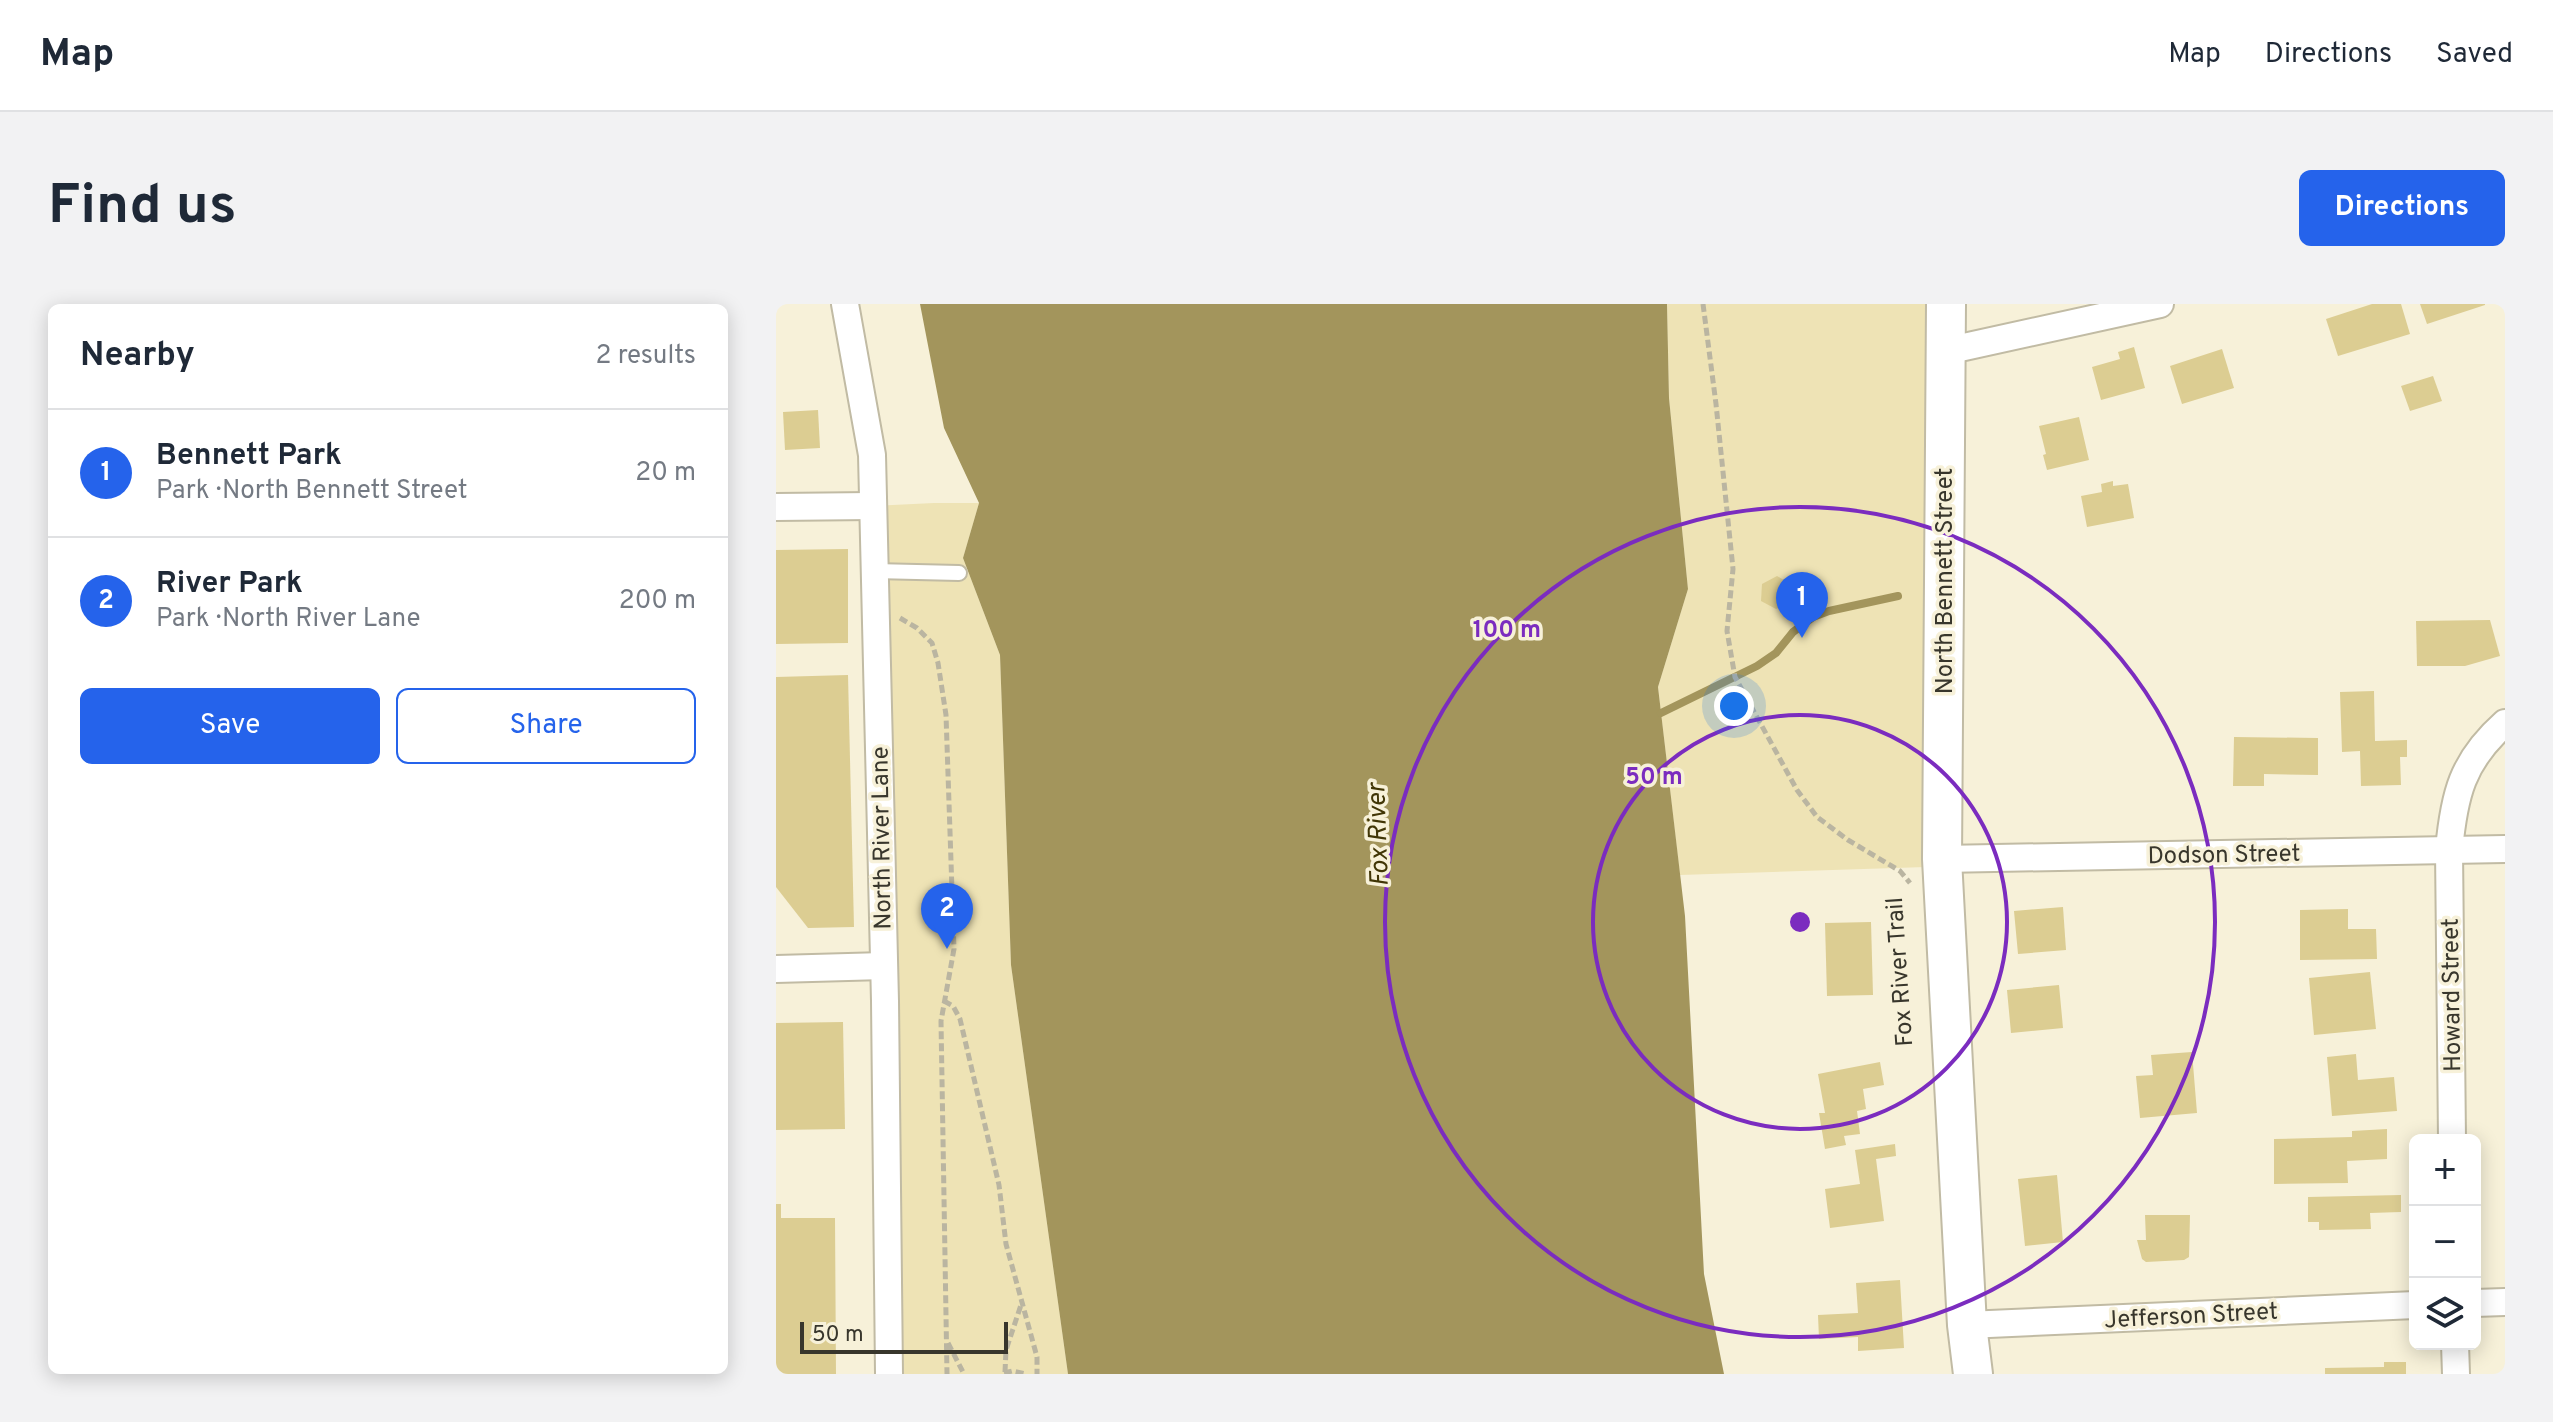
<!DOCTYPE html>
<meta charset="utf-8">
<style>
body{margin:0;font-family:Overpass,sans-serif;background:#f2f2f3;color:#1f2937}
.controls{position:absolute;right:24px;bottom:24px;display:grid;overflow:hidden;border-radius:12px;box-shadow:0 4px 20px #0003}
.controls button{width:72px;height:72px;display:grid;place-items:center;padding:0;border:0;border-bottom:2px solid #e0e1e3;background:#fff;color:#1f2937;font:40px sans-serif}
.scale{position:absolute;left:24px;bottom:20px;width:208px;box-sizing:border-box;padding-left:8px;border:4px solid #38362c;border-top:0;font-size:22px;line-height:28px;white-space:nowrap;color:#38362c;-webkit-text-stroke:6px #f7f1d9;paint-order:stroke}
.you{position:absolute;left:958px;top:402px;width:28px;height:28px;margin:-20px;border:6px solid #fff;border-radius:50%;background:#1a73e8;box-shadow:0 0 0 12px #1a73e833}
.badge{display:grid;place-items:center;width:52px;height:52px;border-radius:50%;background:#2563eb;color:#fff;font-size:26px;font-weight:700}
.pin{position:absolute;translate:-50% -66px;filter:drop-shadow(0 2px 4px #0008)}
.pin::after{content:'';position:absolute;top:42px;width:28px;height:24px;background:inherit;clip-path:polygon(0 0,100% 0,50% 100%)}
.list{margin:0;padding:0;list-style:none}
h2{display:flex;justify-content:space-between;align-items:center;height:104px;margin:0;padding:0 32px;font-size:34px}
h2 small{font-size:26px;font-weight:400;color:#747a83}
.list li{display:grid;grid-template-columns:52px 1fr auto;gap:24px;align-items:center;box-sizing:border-box;height:128px;padding:0 32px;border-top:2px solid #e0e1e3}
.list b{display:block;font-size:30px;white-space:nowrap}
.list p{margin:0;font-size:26px;white-space:nowrap;color:#747a83}
.list em{font-size:26px;font-style:normal;color:#747a83}
.actions{display:flex;gap:16px;padding:24px 32px}
.actions a{flex:1;padding:18px 0;border:2px solid #2563eb;border-radius:12px;text-align:center;font-size:28px;color:#2563eb}
.actions .main{background:#2563eb;color:#fff}
.icon{flex:none;width:44px;height:44px;fill:none;stroke:currentColor;stroke-width:2;stroke-linecap:round;stroke-linejoin:round}
.map{position:relative;flex:none;width:1729px;height:1070px;overflow:hidden;border-radius:12px}
header{display:flex;align-items:center;gap:48px;box-sizing:border-box;height:112px;padding:0 40px;background:#fff;border-bottom:2px solid #e0e1e3}
header strong{font-size:38px}
nav{display:flex;gap:44px;margin-inline-start:auto;font-size:28px}
.intro{display:flex;align-items:center;justify-content:space-between;box-sizing:border-box;height:192px;padding:0 48px}
h1{margin:0;font-size:56px}
.button{padding:20px 36px;border-radius:12px;background:#2563eb;color:#fff;font-size:28px;font-weight:700}
main{display:flex;gap:48px;padding:0 48px}
aside{flex:1;background:#fff;border-radius:12px;box-shadow:0 4px 20px #0003}
.map>svg:first-child{display:block}
</style>
<header>
<strong>Map</strong>
<nav><a>Map</a><a>Directions</a><a>Saved</a></nav>
</header>
<div class="intro"><h1>Find us</h1><a class="button">Directions</a></div>
<main>
<aside>
<h2>Nearby<small>2 results</small></h2>
<ul class="list">
<li><span class="badge">1</span><div><b>Bennett Park</b><p>Park · North Bennett Street</p></div><em>20 m</em></li>
<li><span class="badge">2</span><div><b>River Park</b><p>Park · North River Lane</p></div><em>200 m</em></li>
</ul>
<div class="actions"><a class="main">Save</a><a>Share</a></div>
</aside>
<div class="map">
<svg width="1729" height="1070" viewBox="0 0 1729 1070">
<rect width="100%" height="100%" fill="#f7f1d9"/>
<g fill="#eee3b5">
<polygon points="891,0 1159,0 1150,563 904,571 882,383 912,285 893,94"/>
<polygon points="158,199 203,199 187,254 224,351 235,661 292,1070 113,1070 96,202"/>
</g>
<polygon fill="#a3955c" points="144,0 891,0 893,94 912,285 882,383 909,612 928,970 948,1070 292,1070 235,661 224,351 187,254 203,199 168,124"/>
<g fill="none" stroke-linecap="round" stroke-linejoin="round">
<polyline stroke="#a3955c" stroke-width="8" points="885,409 981,362 1000,349 1017,328 1037,313 1053,307 1122,292"/>
</g>
<g fill="#dccd92">
<polygon points="1596,0 1625,0 1634,30 1562,52 1550,15"/>
<polygon points="1644,0 1709,0 1709,1 1651,20"/>
<polygon points="1358,43 1369,84 1325,96 1316,63 1344,55 1342,48"/>
<polygon points="1446,45 1458,84 1406,100 1394,62"/>
<polygon points="1657,72 1666,97 1634,107 1625,82"/>
<polygon points="42,106 44,144 9,146 7,108"/>
<polygon points="1303,113 1313,156 1271,166 1267,151 1270,150 1263,122"/>
<polygon points="1337,177 1337,182 1352,180 1358,214 1311,223 1305,192 1326,188 1325,180"/>
<polygon points="72,245 72,339 0,340 0,246"/>
<polygon points="1001,272 1016,281 1015,298 1000,305 985,297 986,280"/>
<polygon points="1714,316 1724,352 1689,362 1641,362 1640,317"/>
<polygon points="72,371 78,623 32,624 0,583 0,373"/>
<polygon points="1598,387 1599,437 1631,436 1631,453 1624,453 1625,481 1585,482 1584,447 1566,448 1564,388"/>
<polygon points="1458,433 1542,434 1542,471 1488,470 1488,482 1457,482"/>
<polygon points="1287,603 1290,646 1242,650 1238,607"/>
<polygon points="1572,605 1572,625 1600,625 1601,655 1524,656 1524,606"/>
<polygon points="1095,618 1097,691 1051,692 1049,619"/>
<polygon points="1594,668 1600,725 1538,731 1533,674"/>
<polygon points="1283,681 1287,724 1235,729 1231,686"/>
<polygon points="67,718 69,825 0,826 0,719"/>
<polygon points="1416,748 1421,809 1364,814 1360,772 1377,771 1375,751"/>
<polygon points="1580,750 1582,776 1618,773 1621,807 1556,812 1551,753"/>
<polygon points="1104,758 1108,781 1087,785 1090,805 1081,807 1084,830 1068,832 1070,841 1049,845 1043,809 1049,809 1042,770"/>
<polygon points="1611,825 1611,855 1571,857 1572,879 1498,880 1498,835 1576,833 1576,827"/>
<polygon points="1119,840 1120,852 1100,855 1108,917 1054,924 1049,885 1084,880 1079,846"/>
<polygon points="1281,871 1287,938 1249,942 1242,875"/>
<polygon points="1625,891 1625,908 1594,909 1595,925 1543,926 1543,918 1532,918 1532,893"/>
<polygon points="0,900 5,900 5,914 59,914 60,1070 0,1070"/>
<polygon points="1369,911 1414,911 1413,953 1408,956 1370,958 1366,955 1361,936 1370,936"/>
<polygon points="1124,976 1128,1044 1082,1047 1082,1033 1043,1035 1042,1011 1082,1009 1080,979"/>
<polygon points="1608,1058 1630,1058 1630,1070 1549,1070 1549,1064 1608,1063"/>
</g>
<g fill="none" stroke-linecap="round" stroke-linejoin="round">
<g stroke="#c1bba4" stroke-width="18">
<polyline id="service" points="98,267 183,269"/>
</g>
<g stroke="#c1bba4" stroke-width="30">
<g id="minor">
<polyline points="69,0 96,151 109,697 113,1070"/>
<polyline points="1170,47 1384,0"/>
<polyline points="0,203 96,202"/>
<polyline points="1166,555 1729,545"/>
<polyline points="0,665 108,662"/>
<path d="M1676,836L1673,546C1678,491 1686,457 1729,419"/>
<polyline points="1699,999 1729,998"/>
<polyline points="1191,1021 1639,1001"/>
<polyline points="1679,1040 1680,1070"/>
</g>
</g>
<g stroke="#c1bba4" stroke-width="42">
<polyline id="secondary" points="1170,0 1166,555 1191,1021 1197,1070"/>
</g>
<g stroke="#bab5a1" stroke-width="5" stroke-dasharray="8 4" stroke-linecap="butt">
<polyline points="927,0 940,100 957,265 951,327 959,373 1021,486 1041,513 1072,536 1124,567 1134,579"/>
<polyline points="124,314 141,324 156,339 162,359 170,411 178,645 165,717 171,1070"/>
<polyline points="168,697 177,702 184,715 223,881 230,940 261,1053 261,1070"/>
<polyline points="172,1039 188,1070"/>
<polyline points="229,1068 230,1046 246,998"/>
<polyline points="228,1069 236,1067 250,1070"/>
</g>
<use href="#service" stroke="#fff" stroke-width="14"/>
<use href="#minor" stroke="#fff" stroke-width="26"/>
<use href="#secondary" stroke="#fff" stroke-width="38"/>
</g>
<g fill="none" stroke="#7b2cbf" stroke-width="4">
<circle cx="1024" cy="618" r="207"/>
<circle cx="1024" cy="618" r="415"/>
</g>
<g text-anchor="middle" stroke-width="7" stroke-linejoin="round" paint-order="stroke">
<g font-size="24" fill="#38362c" stroke="#f7f1d9">
<text transform="translate(1168 277) rotate(-90)" y="8">North Bennett Street</text>
<text transform="translate(105 534) rotate(-91)" y="8">North River Lane</text>
<text transform="translate(1448 550) rotate(-1)" y="8">Dodson Street</text>
<text transform="translate(1123 668) rotate(-94)" y="8">Fox River Trail</text>
<text transform="translate(1675 691) rotate(-91)" y="8">Howard Street</text>
<text transform="translate(1415 1011) rotate(-3)" y="8">Jefferson Street</text>
</g>
<g font-size="26" font-style="italic" fill="#413606" stroke="#f7f1d9">
<text transform="translate(601 531) rotate(-92)" y="9">Fox River</text>
</g>
</g>
<circle cx="1024" cy="618" r="12" fill="#7b2cbf" stroke="#f7f1d9" stroke-width="4"/>
<g font-size="24" text-anchor="middle" font-weight="bold" fill="#7b2cbf" stroke="#f7f1d9" stroke-width="7" stroke-linejoin="round" paint-order="stroke">
<text x="731" y="333">100 m</text>
<text x="878" y="480">50 m</text>
</g>
</svg>
<div class="controls">
<button>+</button>
<button>−</button>
<button><svg class="icon" aria-label="layers" viewBox="0 0 24 24"><path d="M12 4l9 5-9 5-9-5zM3 14l9 5 9-5"/></svg></button>
</div>
<div class="scale">50 m</div>
<div class="you"></div>
<div class="pin badge" style="left:1026px;top:334px">1</div>
<div class="pin badge" style="left:171px;top:645px">2</div>
</div>
</main>
